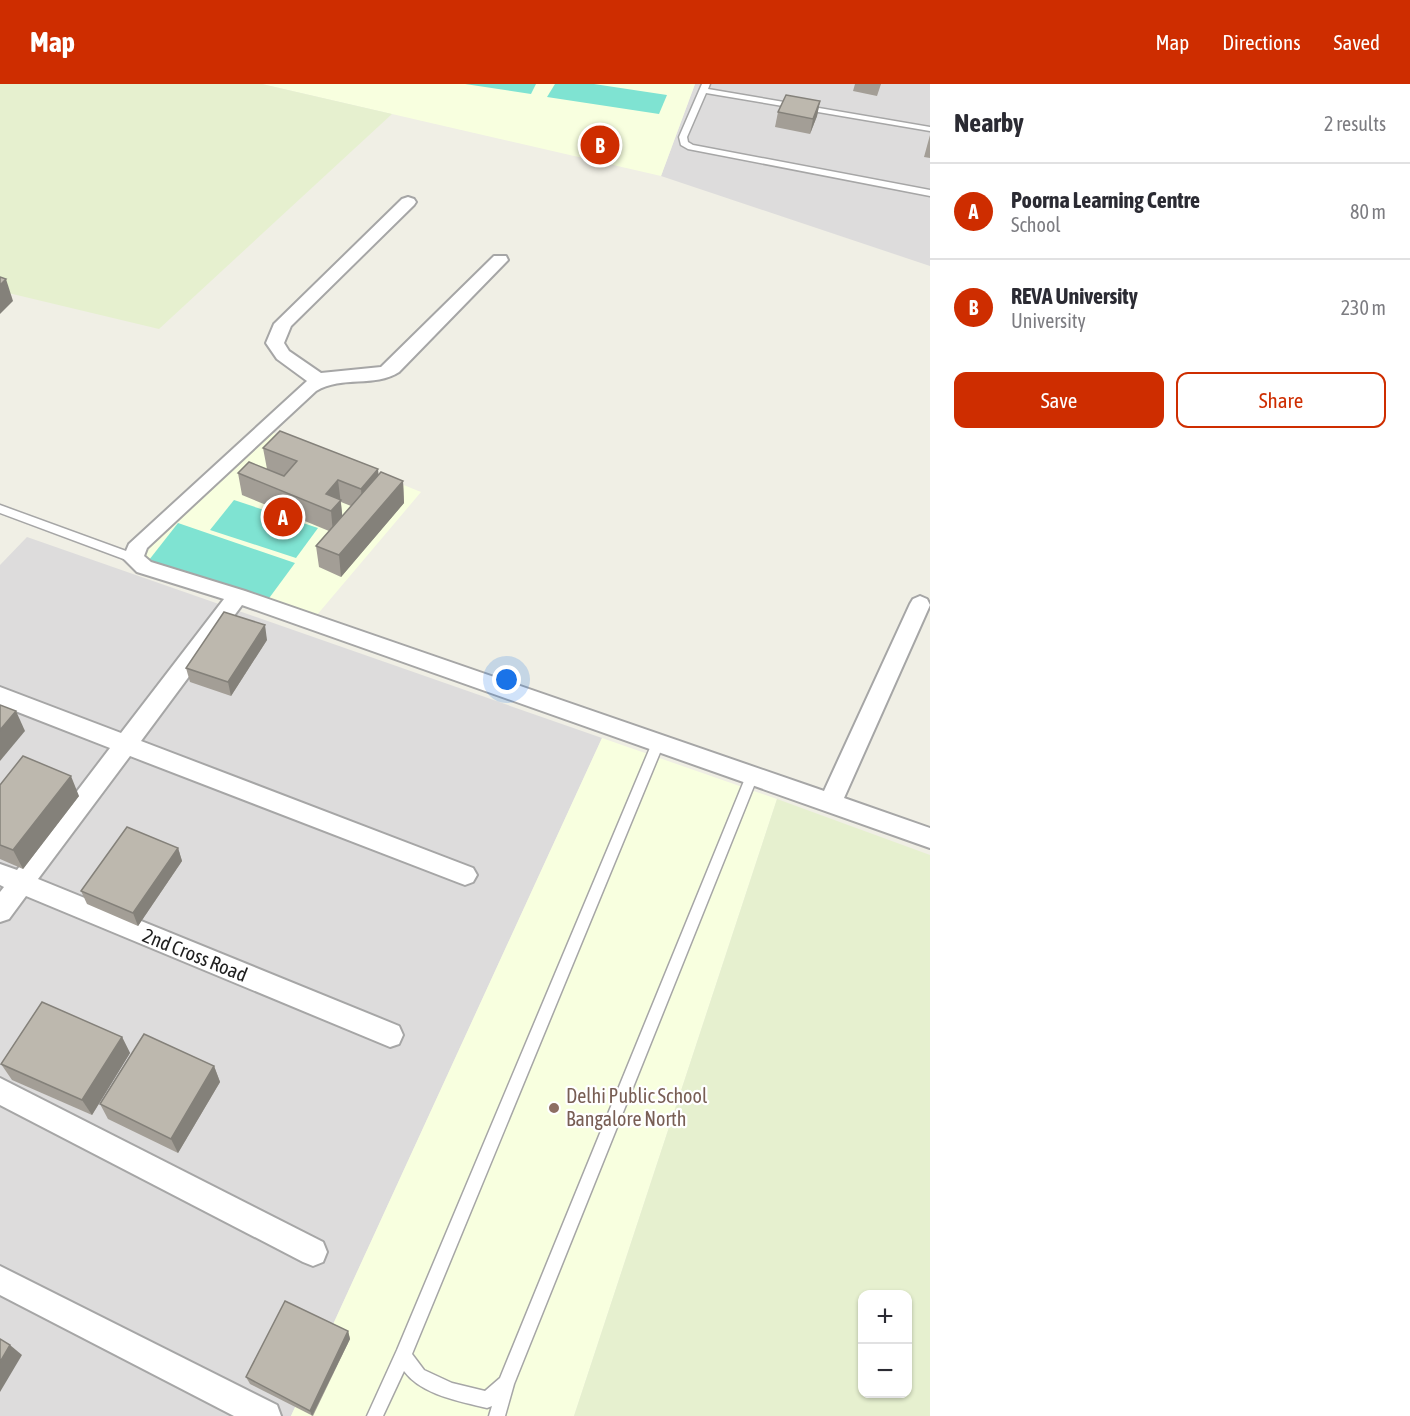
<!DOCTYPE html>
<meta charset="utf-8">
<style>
body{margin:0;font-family:"Asap Condensed",sans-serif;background:#f7f7f7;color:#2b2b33}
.controls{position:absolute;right:18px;bottom:18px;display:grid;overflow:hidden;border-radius:12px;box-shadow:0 2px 4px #0004}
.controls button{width:54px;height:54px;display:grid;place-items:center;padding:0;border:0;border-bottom:2px solid #e1e1e2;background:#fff;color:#2b2b33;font:30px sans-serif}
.you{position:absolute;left:507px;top:596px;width:21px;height:21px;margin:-15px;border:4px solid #fff;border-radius:50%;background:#1a73e8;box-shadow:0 0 0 9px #1a73e833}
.badge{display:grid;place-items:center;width:39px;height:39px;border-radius:50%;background:#ce2d00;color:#fff;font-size:20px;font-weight:700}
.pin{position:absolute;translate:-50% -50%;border:3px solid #fff;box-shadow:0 2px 6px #0006}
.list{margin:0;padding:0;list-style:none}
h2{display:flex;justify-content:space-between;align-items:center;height:78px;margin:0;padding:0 24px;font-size:26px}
h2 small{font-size:20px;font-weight:400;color:#7c7c81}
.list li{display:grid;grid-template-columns:39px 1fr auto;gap:18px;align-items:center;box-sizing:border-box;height:96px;padding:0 24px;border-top:2px solid #e1e1e2}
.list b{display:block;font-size:22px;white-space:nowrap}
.list p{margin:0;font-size:20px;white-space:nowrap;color:#7c7c81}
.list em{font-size:20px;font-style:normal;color:#7c7c81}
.actions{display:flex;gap:12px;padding:18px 24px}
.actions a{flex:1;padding:14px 0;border:2px solid #ce2d00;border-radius:12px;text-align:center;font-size:21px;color:#ce2d00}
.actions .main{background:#ce2d00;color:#fff}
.map{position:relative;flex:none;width:930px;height:1332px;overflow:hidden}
header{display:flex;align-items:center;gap:36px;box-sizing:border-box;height:84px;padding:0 30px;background:#ce2d00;color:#fff}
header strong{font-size:28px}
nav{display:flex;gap:33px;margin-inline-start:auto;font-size:21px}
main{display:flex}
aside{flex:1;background:#fff}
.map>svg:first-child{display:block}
</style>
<header>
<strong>Map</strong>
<nav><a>Map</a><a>Directions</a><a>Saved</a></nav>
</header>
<main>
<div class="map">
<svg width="930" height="1332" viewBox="0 0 930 1332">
<rect width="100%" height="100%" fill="#f0efe5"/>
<g fill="#dddcdc">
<polygon points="695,0 930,0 930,182 661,92"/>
<polygon points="27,453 602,654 291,1332 0,1332 0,481"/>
</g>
<g fill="#f8ffdf">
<polygon points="262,0 695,0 661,92"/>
<polygon points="264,345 421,408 311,538 142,481 140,459"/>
<polygon points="602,654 777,715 574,1332 291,1332"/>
</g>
<g fill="#e6f0cf" fill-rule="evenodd">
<polygon points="0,0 262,0 392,30 159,245 0,207"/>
<path d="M777,715L930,771V1332H574ZM908,1210V1310H862V1210Z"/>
</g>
<g fill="#7fe3d2">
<polygon points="465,0 536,0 531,10"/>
<polygon points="555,0 594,0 667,11 659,30 547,13"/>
<polygon points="234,416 318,444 296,474 210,446"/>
<polygon points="178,439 295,479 267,517 149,476"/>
</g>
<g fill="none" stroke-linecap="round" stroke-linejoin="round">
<g stroke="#a6a6a6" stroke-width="3">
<g id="lane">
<polygon points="702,0 710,0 708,5 930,43 930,47 706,9 687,53 688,58 693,61 930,106 930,112 688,65 681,61 679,53"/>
<polygon points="0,421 137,471 138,474 137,477 129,477 0,429"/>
<path d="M658,654L662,656L664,659L412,1270L424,1286L452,1299L485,1307L500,1294L746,692L748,688H756L758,692L514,1300L505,1332H489L492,1322L487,1324C459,1317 422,1311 404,1287L383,1332H367L397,1266L652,659L654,656Z"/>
</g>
</g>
<g stroke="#a6a6a6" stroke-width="4">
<g id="street">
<path d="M408,113L414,115L416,118L414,121L291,242L284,259L289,267L321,289L381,283L494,172H506L508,176L399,288C374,304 343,291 316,307L147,464L144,472L151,478L245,507L824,707L910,520L913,515L920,512L927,515L930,521L844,714L930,744V764L242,521L141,657L473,784L477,791L473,798L465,801L457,798L130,672L38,795L399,942L403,951L399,960L390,963L26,812L9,835L0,838V808L4,803L0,801V780L17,786L110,664L0,621V603L121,649L224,515L137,488L123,474L129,460L307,297L277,275L266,259L274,240L402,115Z"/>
<polygon points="0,994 323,1158 327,1168 323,1178 313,1182 303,1178 0,1021"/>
<polygon points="0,1182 277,1321 281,1332 234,1332 0,1211"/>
</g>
</g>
<use href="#lane" fill="#fff" fill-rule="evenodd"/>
<use href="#street" fill="#fff" fill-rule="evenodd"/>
</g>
<g fill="#a39e96" fill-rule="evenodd">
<polygon points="855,0 881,0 877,12 853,7"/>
<polygon points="820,17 817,32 810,50 775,43 778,28"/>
<polygon points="930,51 930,74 924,73"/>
<path d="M263,364L403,397L404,419L341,493L319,483L316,462L329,447L242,411L238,389L267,385ZM341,418L351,422L342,432Z"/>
<polygon points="267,556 231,612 190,598 186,584"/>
<polygon points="0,701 79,712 23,785 0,775"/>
<polygon points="178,764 182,777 138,842 87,820 81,807"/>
<polygon points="122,953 130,969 92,1031 12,996 1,980"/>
<polygon points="214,982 220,998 178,1069 108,1035 100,1020"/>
<polygon points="348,1247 350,1255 313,1332 250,1300 246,1293"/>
</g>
<g fill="#84817a">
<polygon points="820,17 817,32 810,50 813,35"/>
<polygon points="6,195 13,217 0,230 0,201"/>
<polygon points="378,385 380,406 363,427 361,405"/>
<polygon points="338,396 343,437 333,449 331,427 326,410"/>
<polygon points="403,397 404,419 341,493 339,471"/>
<polygon points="265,541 267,556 231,612 228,598"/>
<polygon points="16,627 25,647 0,677 0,646"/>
<polygon points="71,692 79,712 23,785 13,766"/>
<polygon points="178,764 182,777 138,842 133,829"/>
<polygon points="122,953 130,969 92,1031 82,1016"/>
<polygon points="214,982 220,998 178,1069 171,1055"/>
<polygon points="348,1247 350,1255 312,1332 310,1327"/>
<polygon points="10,1261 22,1271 0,1308 0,1278"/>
</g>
<g fill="#bdb8ae" stroke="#84817a" stroke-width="1.5">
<polygon points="786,11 820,17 813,35 778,28"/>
<polygon points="0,193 6,195 0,201"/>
<polygon points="280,347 378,385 361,405 338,396 326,410 341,416 331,427 238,389 249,378 284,392 297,377 263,364"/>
<polygon points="381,388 403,397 339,471 316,462"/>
<polygon points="224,528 265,541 228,598 186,584"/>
<polygon points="0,621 16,627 0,646"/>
<polygon points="23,672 71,692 13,766 0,761 0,701"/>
<polygon points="127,743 178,764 133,829 81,807"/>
<polygon points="42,918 122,953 82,1016 1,980"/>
<polygon points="144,950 214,982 171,1055 100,1020"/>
<polygon points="285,1217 348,1247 310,1327 246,1293"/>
<polygon points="0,1255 10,1261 0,1278"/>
</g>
<circle fill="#8d6e63" stroke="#fff" stroke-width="2" cx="554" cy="1024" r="6"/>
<g text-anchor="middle" stroke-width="4.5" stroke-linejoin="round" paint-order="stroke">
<g font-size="20" fill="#1f1f1f" stroke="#fff">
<text transform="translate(195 871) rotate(22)" y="7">2nd Cross Road</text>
</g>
<g font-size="20" fill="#785e54" stroke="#fff" text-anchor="start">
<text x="566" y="1019">Delhi Public School<tspan x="566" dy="23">Bangalore North</tspan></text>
</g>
</g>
</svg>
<div class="controls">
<button>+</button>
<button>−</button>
</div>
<div class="you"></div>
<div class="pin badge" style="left:283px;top:433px">A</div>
<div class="pin badge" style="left:600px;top:61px">B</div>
</div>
<aside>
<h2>Nearby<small>2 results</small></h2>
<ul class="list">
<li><span class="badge">A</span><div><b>Poorna Learning Centre</b><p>School</p></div><em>80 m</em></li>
<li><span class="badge">B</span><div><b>REVA University</b><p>University</p></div><em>230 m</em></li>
</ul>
<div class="actions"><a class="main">Save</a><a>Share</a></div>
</aside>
</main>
